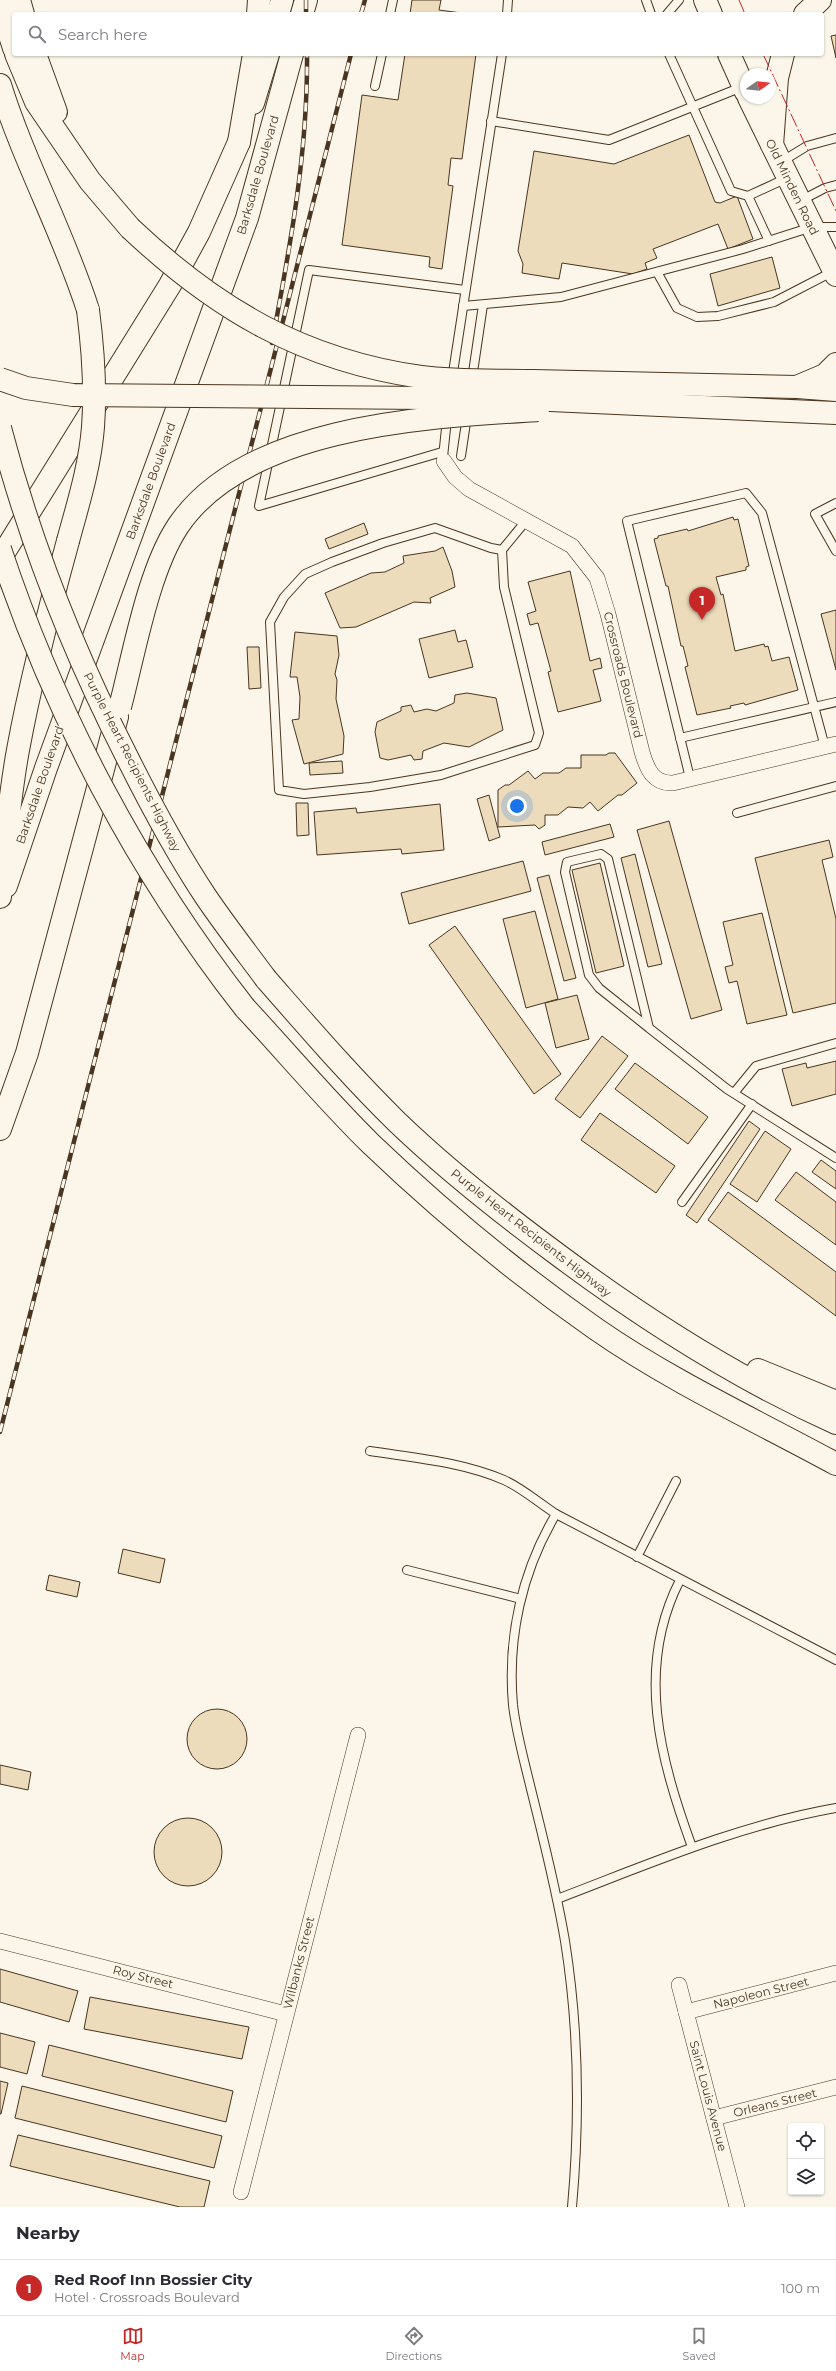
<!DOCTYPE html>
<meta charset="utf-8">
<style>
body{margin:0;font-family:Montserrat,sans-serif;background:#f2f2f3;color:#2b2b33}
.controls{position:absolute;right:12px;bottom:12px;display:grid;overflow:hidden;border-radius:4px;box-shadow:0 1px 3px #0004}
.controls button{width:36px;height:36px;display:grid;place-items:center;padding:0;border:0;border-bottom:1px solid #e1e1e2;background:#fff;color:#2b2b33;font:20px sans-serif}
.compass{position:absolute;left:740px;top:68px;width:36px;height:36px;border-radius:50%;background:#fff;box-shadow:0 1px 3px #0004;rotate:76deg}
.you{position:absolute;left:517px;top:806px;width:14px;height:14px;margin:-10px;border:3px solid #fff;border-radius:50%;background:#1a73e8;box-shadow:0 0 0 6px #1a73e833}
.badge{display:grid;place-items:center;width:26px;height:26px;border-radius:50%;background:#c62828;color:#fff;font-size:13px;font-weight:700}
.pin{position:absolute;translate:-50% -33px;filter:drop-shadow(0 1px 2px #0008)}
.pin::after{content:'';position:absolute;top:21px;width:14px;height:12px;background:inherit;clip-path:polygon(0 0,100% 0,50% 100%)}
.list{margin:0;padding:0;list-style:none}
h2{display:flex;justify-content:space-between;align-items:center;height:52px;margin:0;padding:0 16px;font-size:17px}
h2 small{font-size:13px;font-weight:400;color:#7c7c81}
.list li{display:grid;grid-template-columns:26px 1fr auto;gap:12px;align-items:center;box-sizing:border-box;height:56px;padding:0 16px;border-top:1px solid #e1e1e2}
.list b{display:block;font-size:15px;white-space:nowrap}
.list p{margin:0;font-size:13px;white-space:nowrap;color:#7c7c81}
.list em{font-size:13px;font-style:normal;color:#7c7c81}
.icon{flex:none;width:22px;height:22px;fill:none;stroke:currentColor;stroke-width:2;stroke-linecap:round;stroke-linejoin:round}
.map{position:relative;flex:none;width:836px;height:2207px;overflow:hidden}
.search{position:absolute;background:#fff;box-shadow:0 1px 3px #0004;left:12px;right:12px;top:12px;height:44px;display:flex;align-items:center;gap:10px;box-sizing:border-box;padding:0 14px;border-radius:4px;color:#7c7c81;font-size:15px}
.sheet{height:108px;background:#fff}
nav{display:flex;justify-content:space-around;align-items:center;box-sizing:border-box;height:56px;border-top:1px solid #e1e1e2;background:#fff;font-size:11px;color:#7c7c81}
nav a{display:grid;justify-items:center;gap:2px}
nav .on{color:#c62828}
.map>svg:first-child{display:block}
</style>
<div class="map">
<svg width="836" height="2207" viewBox="0 0 836 2207">
<rect width="100%" height="100%" fill="#fbf6e9"/>
<g fill="#ecdcbc" stroke="#4a3520">
<polygon points="412,0 441,0 439,10 469,14 410,14"/>
<polygon points="836,35 836,58 831,36"/>
<polygon points="405,54 476,54 462,159 451,158 448,185 453,186 442,269 429,267 430,257 342,245 362,95 398,100"/>
<polygon points="689,135 715,202 720,203 737,196 753,239 728,249 718,224 653,249 657,258 645,263 647,269 633,274 562,263 559,279 522,273 523,264 518,251 534,151 614,164"/>
<polygon points="772,257 780,288 718,306 710,274"/>
<polygon points="733,517 734,520 738,519 749,566 746,567 746,570 716,577 721,595 723,594 735,651 764,644 765,647 768,646 772,661 789,657 798,690 745,705 744,703 730,706 731,708 697,715 685,667 688,666 683,646 681,646 668,586 666,586 654,539 658,538 658,536 687,529 688,531"/>
<polygon points="364,523 368,534 329,549 325,539"/>
<polygon points="443,547 452,571 455,587 430,598 431,603 414,602 356,627 340,628 325,593 371,573 385,572 404,563 403,556 435,551"/>
<polygon points="570,571 590,661 600,658 602,668 593,670 601,701 558,712 548,672 551,671 538,623 530,625 527,614 536,611 528,582"/>
<polygon points="836,610 836,670 821,614"/>
<polygon points="455,630 458,642 466,640 473,667 429,678 419,639"/>
<polygon points="295,632 337,636 339,655 335,674 337,680 336,699 344,736 343,754 304,764 292,720 299,719 300,697 297,677 290,677"/>
<polygon points="247,647 259,647 261,688 249,689"/>
<polygon points="467,693 496,698 503,730 469,747 444,743 423,751 422,759 414,760 411,755 388,760 380,758 375,732 377,722 401,711 401,707 411,705 414,712 427,709 436,711 454,703 455,695"/>
<polygon points="609,753 615,753 637,783 622,795 618,795 598,811 590,802 583,808 568,807 558,815 545,815 545,825 539,829 535,825 498,827 498,790 505,785 509,785 528,771 535,779 543,773 559,773 566,768 581,768 581,755 606,755"/>
<polygon points="342,761 343,773 310,775 309,763"/>
<polygon points="489,795 500,837 489,841 477,799"/>
<polygon points="296,803 308,803 309,835 297,836"/>
<polygon points="440,804 444,850 402,854 401,849 317,855 314,812 356,808 357,813"/>
<polygon points="669,821 722,1010 691,1019 637,830"/>
<polygon points="610,824 614,837 545,855 542,842"/>
<polygon points="829,840 833,857 822,860 836,919 836,1003 793,1013 755,858"/>
<polygon points="635,854 662,964 648,967 621,858"/>
<polygon points="523,861 531,891 409,924 401,893"/>
<polygon points="600,863 624,966 596,973 572,870"/>
<polygon points="549,875 576,978 564,981 537,878"/>
<polygon points="535,911 558,999 526,1008 503,919"/>
<polygon points="762,913 787,1015 747,1024 737,981 729,983 725,967 733,965 723,922"/>
<polygon points="455,926 561,1074 534,1094 429,945"/>
<polygon points="577,995 589,1039 556,1048 545,1003"/>
<polygon points="602,1036 628,1056 580,1118 555,1099"/>
<polygon points="836,1061 836,1094 792,1106 782,1069 806,1063 807,1068"/>
<polygon points="635,1063 708,1117 688,1144 615,1089"/>
<polygon points="600,1113 675,1166 656,1193 581,1140"/>
<polygon points="749,1121 760,1129 697,1223 686,1215"/>
<polygon points="765,1131 791,1149 757,1202 730,1184"/>
<polygon points="821,1160 836,1171 836,1189 812,1172"/>
<polygon points="796,1172 836,1202 836,1245 775,1200"/>
<polygon points="728,1192 836,1272 836,1316 708,1220"/>
<polygon points="123,1549 165,1559 160,1583 118,1573"/>
<polygon points="49,1575 80,1582 77,1597 46,1590"/>
<circle cx="217" cy="1739" r="30"/>
<polygon points="0,1765 31,1772 28,1790 0,1784"/>
<circle cx="188" cy="1852" r="34"/>
<polygon points="0,1969 78,1991 69,2022 0,2002"/>
<polygon points="90,1997 249,2027 242,2059 84,2029"/>
<polygon points="0,2033 35,2042 27,2074 0,2067"/>
<polygon points="49,2045 233,2091 226,2122 42,2076"/>
<polygon points="0,2081 8,2083 1,2114 0,2114"/>
<polygon points="22,2086 222,2136 214,2168 15,2118"/>
<polygon points="18,2135 210,2181 204,2207 180,2207 10,2166"/>
</g>
<g fill="none" stroke-linecap="round" stroke-linejoin="round">
<g stroke="#4a3520" stroke-width="10">
<g id="lane">
<polyline points="646,0 651,14"/>
<polyline points="390,14 393,0"/>
<polyline points="507,14 508,0"/>
<polyline points="667,14 679,0"/>
<polyline points="669,54 731,191 748,196 769,241"/>
<polyline points="375,86 382,54"/>
<polyline points="491,121 609,140 742,87"/>
<polyline points="781,162 807,146 836,138"/>
<polyline points="748,196 787,178"/>
<polyline points="800,201 825,188 836,185"/>
<polyline points="657,272 677,308 697,317 718,316 774,302 834,271"/>
<polyline points="463,306 561,297 743,249 812,227 836,227"/>
<polyline points="452,379 502,54"/>
<polyline points="472,379 483,305"/>
<polyline points="442,452 259,506 309,270 465,290"/>
<polyline points="461,456 467,416"/>
<polyline points="443,457 447,419"/>
<polyline points="836,503 815,514 836,551"/>
<polyline points="502,550 504,587 539,733 535,745 441,775 370,787 304,794 279,790 270,622 284,597 305,574 332,562 383,543 435,528 491,548 502,550 525,522"/>
<polyline points="680,738 836,702"/>
<polyline points="690,778 627,521 746,493 762,513 825,747"/>
<polyline points="737,813 836,786"/>
<polyline points="649,1028 599,988 589,975 565,872 567,862 601,854 608,859 649,1028 727,1089 836,1158"/>
<polyline points="734,1093 756,1066 836,1043"/>
<polyline points="682,1202 752,1104"/>
<path d="M370,1451C415,1458 463,1462 504,1480C522,1488 539,1503 556,1514C522,1571 507,1637 513,1705C516,1731 523,1756 529,1781C542,1834 556,1887 565,1941C579,2029 580,2118 572,2207"/>
<polyline points="556,1514 836,1660"/>
<polyline points="637,1557 676,1481"/>
<polyline points="407,1570 521,1599"/>
<path d="M680,1580C635,1668 660,1759 692,1847"/>
<path d="M557,1899C649,1864 739,1825 836,1808"/>
</g>
</g>
<g stroke="#4a3520" stroke-width="16">
<g id="street">
<path d="M444,461L455,477L469,489L572,546L597,578L608,614L642,752C647,769 653,784 673,783L836,744"/>
<polyline points="0,1941 286,2014"/>
<polyline points="679,1985 737,2207"/>
<polyline points="686,2012 836,1973"/>
<polyline points="714,2118 836,2087"/>
<polyline points="241,2192 358,1735"/>
</g>
</g>
<g stroke="#4a3520" stroke-width="24">
<g id="secondary">
<polyline points="705,0 711,14"/>
<polyline points="278,14 282,0"/>
<polyline points="302,14 306,0"/>
<polyline points="805,14 820,0"/>
<polyline points="729,54 746,92"/>
<polyline points="749,98 836,275"/>
<polyline points="253,103 268,54"/>
<polyline points="772,145 777,78 783,54"/>
<polyline points="6,886 46,768 247,218 292,54"/>
</g>
</g>
<g stroke="#4a3520" stroke-width="24">
<g id="primary">
<polyline points="0,559 170,285 199,232 239,142"/>
<polyline points="0,1129 27,1053 117,717"/>
</g>
</g>
<g stroke="#4a3520" stroke-width="24">
<g id="highway">
<polyline points="19,0 23,14"/>
<polyline points="0,5 14,48"/>
<polyline points="258,14 259,0"/>
<polyline points="16,54 36,102 90,181 130,228"/>
<polyline points="35,54 56,112"/>
<path d="M0,85C24,162 64,234 88,310"/>
<polyline points="239,142 254,54"/>
<polyline points="533,381 797,387 836,390"/>
<polyline points="799,386 825,375 836,364"/>
<polyline points="528,399 836,413"/>
<path d="M0,897C5,848 9,799 18,750C31,679 49,610 68,541"/>
<path d="M266,979C309,1028 351,1077 397,1122C449,1172 504,1215 561,1257C647,1321 738,1379 836,1423"/>
<path d="M245,1008C287,1053 327,1101 371,1144C441,1211 516,1273 596,1329C671,1381 755,1420 836,1464"/>
<polyline points="758,1370 836,1402"/>
</g>
</g>
<use href="#lane" stroke="#fbf6e9" stroke-width="8"/>
<use href="#street" stroke="#fbf6e9" stroke-width="15"/>
<use href="#secondary" stroke="#fbf6e9" stroke-width="22"/>
<use href="#primary" stroke="#fbf6e9" stroke-width="22"/>
<use href="#highway" stroke="#fbf6e9" stroke-width="22"/>
<g stroke="#4a3520" stroke-width="4.5">
<g id="rail">
<polyline points="306,0 306,14"/>
<polyline points="361,14 365,0"/>
<path d="M272,343C290,247 308,152 307,54"/>
<polyline points="0,1432 351,54"/>
</g>
</g>
<use href="#rail" stroke="#fbf6e9" stroke-width="3" stroke-dasharray="9" stroke-linecap="butt"/>
<g stroke="#4a3520" stroke-width="24" stroke-linecap="butt">
<path id="primary-bridge" d="M120,707C134,654 148,571 178,526C246,425 428,417 538,410"/>
</g>
<g stroke="#4a3520" stroke-width="24" stroke-linecap="butt">
<g id="highway-bridge">
<path d="M130,228C216,309 302,360 421,377C457,382 495,380 533,381"/>
<polyline points="0,379 26,388 73,395 528,399"/>
<path d="M0,428C30,543 73,651 127,757C151,805 176,852 206,897C225,925 246,952 266,979"/>
<path d="M68,541C78,504 90,466 93,427C96,388 93,349 88,310"/>
<path d="M0,549C54,712 139,873 245,1008"/>
</g>
</g>
<use href="#primary-bridge" stroke="#fbf6e9" stroke-width="22"/>
<use href="#highway-bridge" stroke="#fbf6e9" stroke-width="22"/>
<g stroke="#c62828" stroke-width="1" stroke-dasharray="14 3 2 3" stroke-linecap="butt">
<polyline points="739,0 745,14"/>
<polyline points="763,54 836,211"/>
</g>
</g>
<g text-anchor="middle" stroke-width="3" stroke-linejoin="round" paint-order="stroke">
<g font-size="12" fill="#4a3520" stroke="#fbf6e9">
<text transform="translate(258 175) rotate(-74)" y="4">Barksdale Boulevard</text>
<text transform="translate(792 187) rotate(64)" y="4">Old Minden Road</text>
<text transform="translate(151 481) rotate(-70)" y="4">Barksdale Boulevard</text>
<text transform="translate(623 675) rotate(76)" y="4">Crossroads Boulevard</text>
<text transform="translate(132 762) rotate(63)" y="4">Purple Heart Recipients Highway</text>
<text transform="translate(40 785) rotate(-71)" y="4">Barksdale Boulevard</text>
<text transform="translate(531 1233) rotate(38)" y="4">Purple Heart Recipients Highway</text>
<text transform="translate(299 1963) rotate(-76)" y="4">Wilbanks Street</text>
<text transform="translate(143 1977) rotate(14)" y="4">Roy Street</text>
<text transform="translate(761 1993) rotate(-14)" y="4">Napoleon Street</text>
<text transform="translate(708 2096) rotate(75)" y="4">Saint Louis Avenue</text>
<text transform="translate(775 2103) rotate(-14)" y="4">Orleans Street</text>
</g>
</g>
</svg>
<div class="controls">
<button><svg class="icon" aria-label="locate" viewBox="0 0 24 24"><circle cx="12" cy="12" r="6"/><path d="M12 2v4M12 18v4M2 12h4M18 12h4"/></svg></button>
<button><svg class="icon" aria-label="layers" viewBox="0 0 24 24"><path d="M12 4l9 5-9 5-9-5zM3 14l9 5 9-5"/></svg></button>
</div>
<svg class="compass" viewBox="-18 -18 36 36"><path d="M0-13l5 13h-10z" fill="#e53935"/><path d="M0 13l5-13h-10z" fill="#7c7c81"/></svg>
<div class="you"></div>
<div class="pin badge" style="left:702px;top:620px">1</div>
<div class="search"><svg class="icon" aria-label="search" viewBox="0 0 24 24"><circle cx="10" cy="10" r="6"/><path d="M15 15l6 6"/></svg>Search here</div>
</div>
<section class="sheet">
<h2>Nearby<small></small></h2>
<ul class="list">
<li><span class="badge">1</span><div><b>Red Roof Inn Bossier City</b><p>Hotel · Crossroads Boulevard</p></div><em>100 m</em></li>
</ul>
</section>
<nav>
<a class="on"><svg class="icon" aria-label="map" viewBox="0 0 24 24"><path d="M3 6l6-2 6 2 6-2v14l-6 2-6-2-6 2zM9 4v14M15 6v14"/></svg>Map</a>
<a><svg class="icon" aria-label="directions" viewBox="0 0 24 24"><path d="M12 3l9 9-9 9-9-9zM9 14v-3h6M13 9l2 2-2 2"/></svg>Directions</a>
<a><svg class="icon" aria-label="saved" viewBox="0 0 24 24"><path d="M7 4h10v16l-5-4-5 4z"/></svg>Saved</a>
</nav>
